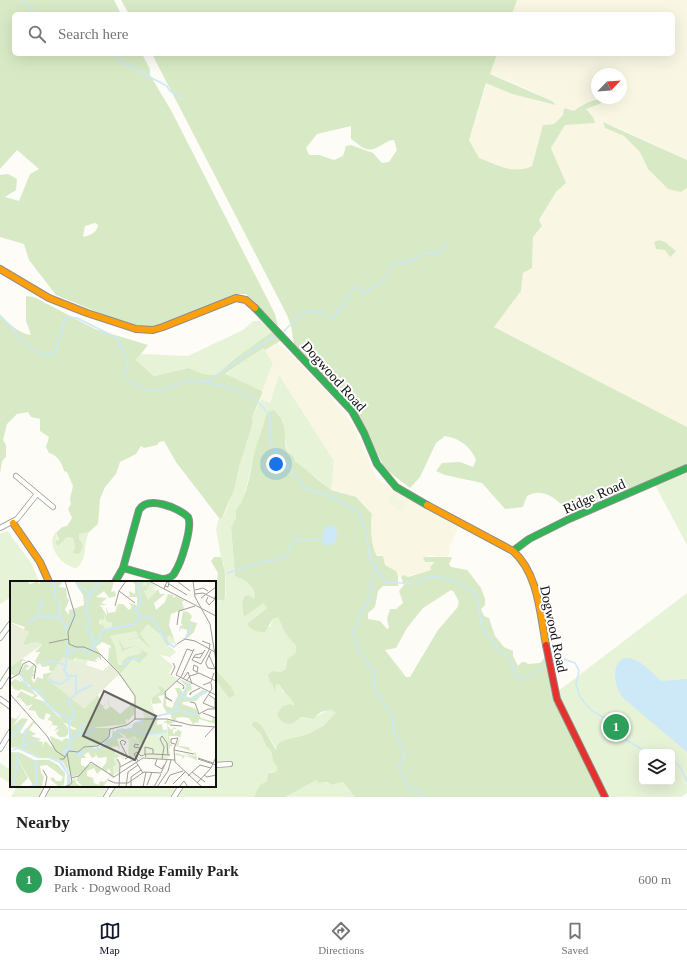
<!DOCTYPE html>
<meta charset="utf-8">
<style>
body{margin:0;font-family:Georgia,serif;background:#f6f6f6;color:#202124}
.controls{position:absolute;right:12px;bottom:12px;display:grid;overflow:hidden;border-radius:6px;box-shadow:0 4px 16px #0002}
.controls button{width:36px;height:36px;display:grid;place-items:center;padding:0;border:0;border-bottom:1px solid #e0e0e0;background:#fff;color:#202124;font:20px sans-serif}
.compass{position:absolute;left:591px;top:68px;width:36px;height:36px;border-radius:50%;background:#fff;box-shadow:0 4px 16px #0002;rotate:65deg}
.you{position:absolute;left:276px;top:464px;width:14px;height:14px;margin:-10px;border:3px solid #fff;border-radius:50%;background:#1a73e8;box-shadow:0 0 0 6px #1a73e833}
.badge{display:grid;place-items:center;width:26px;height:26px;border-radius:50%;background:#111827;color:#fff;font-size:13px;font-weight:700}
.pin{position:absolute;translate:-50% -50%;border:2px solid #fff;box-shadow:0 1px 4px #0006}
.list{margin:0;padding:0;list-style:none}
h2{display:flex;justify-content:space-between;align-items:center;height:52px;margin:0;padding:0 16px;font-size:17px}
h2 small{font-size:13px;font-weight:400;color:#757577}
.list li{display:grid;grid-template-columns:26px 1fr auto;gap:12px;align-items:center;box-sizing:border-box;height:60px;padding:0 16px;border-top:1px solid #e0e0e0}
.list b{display:block;font-size:15px;white-space:nowrap}
.list p{margin:0;font-size:13px;white-space:nowrap;color:#757577}
.list em{font-size:13px;font-style:normal;color:#757577}
.icon{flex:none;width:22px;height:22px;fill:none;stroke:currentColor;stroke-width:2;stroke-linecap:round;stroke-linejoin:round}
.map{position:relative;flex:none;width:687px;height:797px;overflow:hidden}
.search{position:absolute;background:#fff;box-shadow:0 4px 16px #0002;left:12px;right:12px;top:12px;height:44px;display:flex;align-items:center;gap:10px;box-sizing:border-box;padding:0 14px;border-radius:6px;color:#757577;font-size:15px}
.sheet{height:112px;background:#fff}
nav{display:flex;justify-content:space-around;align-items:center;box-sizing:border-box;height:56px;border-top:1px solid #e0e0e0;background:#fff;font-size:11px;color:#757577}
nav a{display:grid;justify-items:center;gap:2px}
nav .on{color:#111827}
.map>svg:first-child{display:block}
</style>
<div class="map">
<svg width="687" height="797" viewBox="0 0 687 797">
<rect width="100%" height="100%" fill="#fdfcf7"/>
<g fill="#f9f7e4">
<polygon points="517,0 687,0 687,160 619,128 603,123 605,128 624,136 640,152 648,169 681,192 687,188 687,427 494,327 521,291 523,273 532,268 533,237 542,227 539,220 556,192 566,183 551,148 565,125 593,117 586,109 615,98 621,98 621,74 597,74 597,98 602,98 582,105 574,111 563,115 554,124 543,125 532,166 523,171 505,169 479,158 469,140 487,83 512,94 555,104 552,101 517,84 490,74 497,54 673,54 673,14 512,14"/>
<polygon points="277,343 286,350 328,393 352,423 376,477 386,486 459,527 450,545 449,556 438,557 431,555 423,558 435,562 430,571 410,575 408,577 403,575 401,577 398,576 396,571 385,565 383,556 375,554 373,549 370,519 363,504 342,492 331,490 334,461 279,375 270,403 261,399 262,391 273,363 265,350"/>
</g>
<g fill="#e7f3d7" fill-rule="evenodd">
<polygon points="253,321 260,321 273,331 238,356 216,375 203,374 189,368 154,376 136,360 141,354 188,356 243,330"/>
<polygon points="263,347 273,363 262,391 225,375"/>
<path d="M279,375L334,461L331,490L316,477L303,469L287,452L283,423L278,414L269,411C266,416 266,420 264,425C260,438 255,451 252,464C247,481 247,496 236,510V518L231,527L235,576C246,580 257,586 254,599L245,596L263,603L267,608L247,624L270,627L273,619L278,616L285,633L296,646V652L287,660L286,669L281,672L274,671C273,679 271,686 275,693L276,684L280,685L282,691L293,700L300,717C315,722 318,713 331,710L337,713L323,726L308,734L296,737L277,750L262,726H252L261,734L266,746L271,751L273,761L277,767V771L271,772L267,782L254,797H11L17,786H215V679L220,685L231,686L215,669V599L223,601L226,593V580L223,573L224,564L221,557L216,529L219,518H222C232,502 234,484 239,467C243,452 248,436 253,422L252,417L261,399L270,403Z"/>
<polygon points="687,470 687,545 655,485"/>
<polygon points="7,531 32,564 39,582 11,582 11,597 0,604 0,534"/>
<path d="M57,531L56,533L59,546L67,537L73,538L76,547L83,542L79,539V534L89,532C83,543 88,561 76,568C62,567 43,543 57,531Z"/>
<path d="M687,593V793L681,797H608L557,692ZM642,752H672V782H642Z"/>
<polygon points="0,763 11,770 11,784 0,777"/>
<polygon points="317,780 332,785 343,782 355,797 285,797"/>
</g>
<g fill="#d8eac5" fill-rule="evenodd">
<path d="M0,0H114L121,14H14V54H142L150,69V75L172,112L275,314L278,326L246,294H238L153,328L124,323L56,295L29,260L24,244L0,237V175L8,174L17,179L16,190L5,197L19,201L30,174L39,169L17,150L0,169ZM95,223L98,225C97,233 90,235 83,237L85,226Z"/>
<polygon points="121,0 517,0 512,14 129,14"/>
<path d="M152,54H497L490,74L552,101L556,105L512,94L486,83L469,140L479,158C497,165 514,175 532,166L543,125L554,124L563,115L564,108L574,111C586,101 599,98 615,98L586,109L593,117L595,123L565,125L551,148L566,183L556,192L539,220L542,226L533,237L532,268L523,273L521,291L494,327L687,427V464L572,514C558,502 546,486 527,496L523,507L505,509L482,483L445,475L436,471L442,463L460,462L473,467L476,460C470,446 461,439 445,436L436,443L420,477L410,488L385,469L355,409L294,344L291,326L287,315ZM351,126V139C366,150 368,154 385,143C389,141 390,140 394,140L397,150L389,162L382,163L373,153L351,145L346,146L343,156L334,160L319,155H309L306,148L317,134Z"/>
<polygon points="603,122 687,160 687,188 681,192 668,189 648,169 640,152 624,136 605,128"/>
<polygon points="659,240 665,242 676,251 670,257 665,250 656,249 654,242"/>
<path d="M26,296L34,297L95,329L148,345L136,360L154,376L189,368L203,374L216,375L238,356L273,331L282,340L265,350L263,348L225,374L262,391V394L252,417L253,422L239,467L234,490L222,518H219L176,462L164,441L159,442L157,445L144,448L141,446L136,454L120,462L116,474L105,487L100,499L98,524L89,532L79,534V539C85,544 83,547 79,554L73,553L75,547L73,538L67,537L59,546L56,544V541L59,540L56,533L62,527L67,526L72,518L68,509L71,504L70,499L73,486L67,472L64,471C62,463 57,455 49,453L46,447L49,437L40,431V419L31,417L28,412L17,414L7,424L3,440L6,445V457L2,461L0,474V314C9,324 18,333 31,335L26,321Z"/>
<path d="M274,410C290,426 282,435 287,452L293,456L295,461L331,490L356,497L372,514C370,524 371,548 377,556H383L385,565L396,571L398,576V586H383L378,591L375,607L368,613V619L380,621L387,629L389,628L387,619L390,609H396L403,603L399,591L404,585L401,577L403,575L408,577L431,570L430,567L435,562H425L423,558L425,557H451L452,558L449,564L451,567L467,570L472,576L481,588L485,599V605L481,609L484,616L489,618L495,636L504,647L513,651V656L518,666L522,662H525L528,664L540,663L546,656L552,688L603,797H355L343,782L332,785L326,782L318,783L317,780L285,797H254C257,791 259,783 267,782L268,774L277,771V767L273,761L271,751L266,746L261,734L252,726L253,722H257L262,726L276,750L277,745L282,741L308,734L323,726L336,713L331,710L321,712L313,719L300,717C293,727 282,726 277,714L283,706L290,704L295,706C292,697 283,694 280,685L276,684L275,694L272,683H270L268,674L274,671L281,672L286,669L287,660L296,652V646L285,633L278,617L273,619L265,632C257,632 252,631 247,624L267,608L263,603L244,617L242,602L245,596L249,595L254,599C257,586 245,580 235,576L231,527L236,518V510C248,495 250,473 254,454C257,441 263,429 266,415L269,411ZM451,590L454,592L459,602L457,608L438,630L410,677H406L385,650L396,648L407,628L423,608Z"/>
<path d="M214,557H221C225,566 227,591 224,601L215,599L218,573L211,561Z"/>
<polygon points="215,669 231,686 235,695 229,698 215,679"/>
</g>
<polygon fill="#f0f6e1" points="394,495 405,504 404,510 399,511 388,502 389,496"/>
<g fill="#cde8f7">
<polygon points="330,525 335,527 338,534 334,544 327,546 322,542 324,528"/>
<path d="M624,658C642,657 650,674 663,681L687,679V752L622,697C615,685 610,666 624,658Z"/>
</g>
<g fill="none" stroke-linecap="round" stroke-linejoin="round">
<g stroke="#cde8f7" stroke-width="1.5">
<polyline points="22,0 35,14"/>
<path d="M117,54L123,63L167,86C169,92 173,94 179,95L180,99"/>
<path d="M0,316C19,332 22,351 49,355L56,351L65,319L67,317L77,318L117,338L127,360L128,365L124,374C128,381 144,391 152,391C164,392 176,383 188,381C208,379 254,394 266,411C275,423 266,434 272,446L306,489L330,496L359,513L367,536L369,556L385,582L418,584C421,581 423,578 427,577C443,575 472,584 478,600C481,610 478,620 484,630C488,637 495,645 501,652C504,655 508,657 510,660C514,666 514,673 519,679H526L548,663"/>
<polyline points="328,318 332,319 335,317 337,311 343,308 353,288 360,287 363,292 365,292 384,280 393,264 398,262 408,262 425,253 437,254 449,243"/>
<polyline points="284,331 301,314 313,311 324,314"/>
<polyline points="206,382 274,336"/>
<polyline points="376,567 371,582 371,596 360,614 358,625 352,631 359,652 373,670 375,691 392,715 394,734 404,749 403,761 398,766 409,788 418,790 422,797"/>
<polyline points="228,573 258,563 285,558 293,541 297,539 310,541 324,538"/>
<polyline points="552,661 564,659 575,663 579,671 576,684 580,697 591,710 611,722 614,727 616,741 620,738 624,739 647,752"/>
<polyline points="672,760 680,767 687,781"/>
</g>
<g stroke="#979795" stroke-width="6">
<g id="street">
<polyline points="16,476 53,507"/>
<polyline points="0,528 17,519 37,494"/>
<polyline points="0,638 11,623"/>
<polyline points="0,686 11,669"/>
<polyline points="0,699 11,707"/>
<polyline points="0,749 11,731"/>
<polyline points="215,765 230,764"/>
<polyline points="42,797 48,786"/>
<polyline points="106,797 113,786"/>
<polyline points="174,797 181,786"/>
</g>
</g>
<g stroke="#8e8d8b" stroke-width="8">
<g id="fast">
<polyline points="255,308 352,411 364,433 377,464 396,487 427,505"/>
<polyline points="513,551 529,539 569,519 687,468"/>
<path d="M115,582L123,568L139,510C148,495 179,508 188,517C193,526 181,563 175,572C173,577 167,579 162,579L123,568"/>
</g>
</g>
<g stroke="#8e8d8b" stroke-width="8">
<g id="slow">
<polyline points="0,269 49,298 87,313 136,329 153,330 163,327 236,298 246,300 255,308"/>
<path d="M427,505L513,551C538,573 540,613 546,645"/>
<polyline points="13,523 40,562 49,582"/>
</g>
</g>
<g stroke="#8e8d8b" stroke-width="8">
<polyline id="jam" points="546,645 557,699 605,797"/>
</g>
<use href="#street" stroke="#fffffe" stroke-width="4.5"/>
<use href="#fast" stroke="#30b455" stroke-width="6"/>
<use href="#slow" stroke="#ff9f0a" stroke-width="6"/>
<use href="#jam" stroke="#e5322d" stroke-width="6"/>
</g>
<g text-anchor="middle" stroke-width="4" stroke-linejoin="round" paint-order="stroke">
<g font-size="14" fill="#111" stroke="#fff">
<text transform="translate(334 376) rotate(48)" y="5">Dogwood Road</text>
<text transform="translate(594 496) rotate(-24)" y="5">Ridge Road</text>
<text transform="translate(554 629) rotate(78)" y="5">Dogwood Road</text>
</g>
</g>
<g transform="translate(10 581)">
<rect width="206" height="206" fill="#fdfcf7"/>
<path d="M134,0L137,2V6H140L139,3L147,8L142,7L146,10L138,19L134,10L139,7L132,6ZM147,33L166,63L160,62L155,58L159,65L155,67L160,65L166,71L160,76L150,74L163,85L159,93L169,98L154,111L149,106L150,111L141,121L147,139L135,140L132,127H125V115L98,80L102,64L96,56L120,43L130,53ZM94,34L102,42L101,47L95,48L89,43ZM68,69L63,74L66,77L78,78L76,84L93,90L99,84L94,91L64,86L65,77H57L58,74ZM113,147L115,148L108,150L114,156L124,155L125,158L130,155L133,163L137,153L157,148L160,174L157,178L135,176L133,172V176L126,180L123,179L118,173L119,159L114,157L106,148ZM113,170L115,178L113,179L110,175L107,177L110,184L109,191L103,194L104,174Z" fill="#e7f3d7"/>
<path d="M0,0H17L20,3L29,0L28,4L31,0H53L49,6L56,7L57,17L59,19L55,29L59,34V29L62,28L64,32L63,28L74,24L73,14L64,0H104L101,11L105,10L106,15L99,17L94,10L86,16L97,17L91,22L97,24H90L97,35L96,25L98,32L105,31L108,23H113L119,29L122,26L119,22L127,24V16H116L120,15L119,10L125,13V3L122,0H138L148,7L139,3L140,6H136L137,2L134,1L132,6L134,4L139,8L134,10L138,19L148,8L150,13H155L144,22L146,29L155,21L158,13L163,14L164,17L166,15L175,20H172L174,28L161,33L159,44L165,61L160,54L157,56L158,61L162,63L157,65L151,54L138,43L130,53L141,68L129,57L115,59L129,56L126,50L100,55L105,65L108,84H113L112,81L117,76L130,73L132,70L126,65L114,69L113,72L108,58L114,67L126,65L138,73L129,82L123,78L111,92L98,80L99,66L101,68V65L92,61L86,66L91,74V79L88,76L85,79L87,81L65,77L59,85H61L59,89L64,88L63,83H67L73,90L71,92L77,93L75,101L79,94L95,99L76,117L75,122H79L87,114L90,117L88,120L93,125L97,122L93,126L96,129L100,126L98,123V118L99,124L110,133L124,121V133L117,141L118,138L115,139L117,143L80,147H103L100,148L98,157L88,165L77,166L85,168L96,164L93,162L102,156L103,147L104,151L107,150L114,156L107,158L110,168L107,165L101,166L109,176L104,177V181L107,183L103,186L104,198L98,193L101,191L98,187L97,192L92,188L87,193L84,187L77,190V195L83,197L84,202L89,204L90,200L94,201L100,196L93,206H73L66,199L69,194L61,196L57,180L61,201L65,197L66,202L72,206H59L62,202L59,204V192L53,181L38,176H30L7,166L2,167L0,163V136L6,138L13,129L3,145L12,137L18,138L10,151L12,153L23,140L27,144L24,142L19,149L26,153L21,155L31,158L28,160L33,161L32,166L35,160L43,167L40,155L52,160L56,157L60,158V147L64,149L67,148L53,141L58,147V153L55,156H49L46,152L50,148L44,150L48,145L42,144L38,148L43,142L40,139L37,140L41,134L36,132L34,139L29,137L25,130L18,129L23,123L17,125L10,117H6L11,110L22,116L25,114L11,108L9,110L4,108L0,102L5,98L12,101L8,95L28,115L24,117L33,120L52,139L47,132L9,94L15,83L20,85L15,88L18,89L24,82L25,84L23,89L26,91L22,92L25,94L21,97L24,102L27,96L33,98V93L43,91L39,89L40,85L32,86L30,82L27,84L25,80L30,71H25L32,64L27,61L6,66L13,61L8,57L15,46L0,41ZM94,34L97,40L102,42L101,47L95,48L93,44L89,43L90,39L94,38ZM78,171L82,177L86,175L85,172L88,177L97,176L96,182L91,188L83,182L75,186L71,184V177H76L74,174ZM173,30L178,31L182,35L180,40L187,42L184,51L176,58L169,57H175L177,53V49L171,47L169,51L170,45L173,44L171,42ZM11,77L17,80H12L10,92L5,95L0,93V85ZM169,98L181,103L182,109L178,110L176,116L180,117L193,109L198,111L192,114L191,118V114L186,120L173,121L172,123L186,128L191,137L202,140L203,136L206,137V143L189,138L188,143L187,141L183,143L179,137L171,136L166,137L167,141L162,139L161,134L157,132L153,125L154,114L148,115L152,122L142,123V117L150,111L148,104L156,109V125L162,127L168,114L165,107H170L173,112L177,106ZM150,138L147,140V144L152,143L153,150L137,153L134,163L128,160H130V155L129,159L124,155L118,157L108,150L122,147L123,143L132,139ZM157,139L165,141L157,144L161,149L164,146L167,148H163V153L169,148L170,151L172,149L168,165L179,166L180,169L186,172L187,179L175,175L172,178V175L165,174L166,172L184,177L172,172L185,175L184,171L166,165L170,157L168,155H159L160,163L164,165H160L159,169L157,142H153ZM2,171L11,172L24,179H39L48,184L55,192L54,204L46,206L47,204L40,198L43,196L46,200H51L53,196L37,184L30,185L31,192L34,195L32,206H24L4,171L18,197L9,206H0V172Z" fill="#d8eac5" fill-rule="evenodd"/>
<path d="M0,41L19,51L13,64L27,61L32,64L0,86ZM53,76L93,90L100,83L110,92L74,128L37,98Z" fill="#e9eedb"/>
<path d="M7,166L30,176H39L52,181L59,193V206H57V193L49,182L38,177H28L8,168L0,170Z" fill="#cde8f7"/>
<path fill="none" stroke="#cde8f7" stroke-width="2" d="M44,0L45,16L48,19M68,0L69,6L75,8L79,14L76,32L80,36L76,48L82,54L83,66M80,14L90,0M48,20L50,26L48,32L57,49M28,34L33,18M130,36L142,37L157,61L164,66L167,63M18,43L28,35L51,37M62,43L66,31M176,57L182,42M71,67L80,72L94,49L124,43L130,38L126,29L131,20L128,0M56,73L58,61M33,83L41,80L56,84M114,86L116,81L123,77L132,78M11,93L18,106L32,112L37,124M39,97L43,101L51,103L60,97M66,112L82,104M172,115L179,102M38,124L49,133L57,135L60,141M164,130H172L181,134L186,132M140,137L164,131L171,115L181,118L196,111M122,148L125,151L141,153L157,150M68,153L74,142M1,157L13,142M60,160L67,154L77,153L85,146M14,165L26,158M79,166L85,168L97,164L96,160L103,157L107,150L123,148L126,142H133V139M58,167L71,174L73,168M15,168L13,161L16,148M56,173L54,170L59,166L60,157L59,143L65,134L58,120L66,113V95H57L54,88L56,85V73L68,67M4,206L8,171M20,206L27,202L25,179"/>
<path fill="none" stroke="#9f9e9b" stroke-width="1" d="M55,0L65,34L58,51L59,63L66,66H74L90,73L109,92L125,115V138M139,0L206,35M167,0L180,10M183,0L185,16L200,43L206,80M159,3L177,14M154,8L155,5L157,1H159L158,6L155,5M185,9L193,7L198,10M109,10L125,22M185,13L193,12L205,18M198,16L196,20L199,24L204,19L206,13M191,17L206,6M105,25L109,10L116,0M167,44L169,30L185,25M192,60L200,63L199,69L191,83L182,79L185,74L193,72M39,62L58,58M167,63L175,58L185,60L205,71M183,70L177,68L166,94L206,114M199,74L205,88L198,87L196,83V81L201,70M184,76L190,77L195,69M187,91L183,89L184,84L188,86L187,92M161,94L165,86L163,82M0,98L9,93L13,83L19,80L26,85L24,98M173,98L178,91L182,103M167,100L174,105L173,108L174,106M176,100L180,95L189,92L206,100M193,104L201,101L204,92M155,111L171,96L184,68M155,111L156,117L162,120L156,116M181,112L180,114V112L190,107M0,113L37,155L46,170L55,176M199,114L205,118V127L193,122L202,108L201,102M180,121L185,122L189,133L198,128H206M193,132L206,137M160,144L172,145M195,156L204,146M165,163L161,162V158L168,157L164,168L165,181L192,206M114,164L116,161L112,159L110,161L118,177M129,164L125,163L124,166L130,167M164,169L184,173M143,173L160,174M188,177L203,182M50,178H54L59,170L68,171L74,166L88,165L99,156L100,148L117,144L125,138H157L180,144L206,146M107,178L110,183L109,206M115,178L120,175L124,180M147,178L145,184L152,188L154,184M152,178L154,166L150,158L152,155L157,162L158,174M188,178L206,184M128,180L124,173L127,171L131,175L134,174L135,173H143V168L135,166V173L136,176M126,181L133,192M110,186L123,179M33,189L37,196L35,206M118,191L128,184M182,191L195,201M151,192L157,179M194,194L197,196L206,194M178,195L190,184L201,187M61,197L69,195L81,181L104,196L133,177L165,179M98,199L105,202H118L134,191L151,192M187,202L201,187L206,176M155,203L160,194L173,190M163,203L175,191M137,204L142,191M53,206L60,204L62,201L57,172M116,206L118,191M121,206V196L131,189M133,206L136,191M144,206L151,193M147,206L158,190L161,179M169,206L174,200L178,206"/>
<path fill="#646362" fill-opacity="0.15" stroke="#646362" stroke-width="2" d="M94,110L146,135L125,179L73,155Z"/>
<rect width="206" height="206" fill="none" stroke="#111" stroke-width="2"/>
</g>
</svg>
<div class="controls">
<button><svg class="icon" aria-label="layers" viewBox="0 0 24 24"><path d="M12 4l9 5-9 5-9-5zM3 14l9 5 9-5"/></svg></button>
</div>
<svg class="compass" viewBox="-18 -18 36 36"><path d="M0-13l5 13h-10z" fill="#e53935"/><path d="M0 13l5-13h-10z" fill="#757577"/></svg>
<div class="you"></div>
<div class="pin badge" style="left:616px;top:727px;background:#2e9e5b">1</div>
<div class="search"><svg class="icon" aria-label="search" viewBox="0 0 24 24"><circle cx="10" cy="10" r="6"/><path d="M15 15l6 6"/></svg>Search here</div>
</div>
<section class="sheet">
<h2>Nearby<small></small></h2>
<ul class="list">
<li><span class="badge" style="background:#2e9e5b">1</span><div><b>Diamond Ridge Family Park</b><p>Park · Dogwood Road</p></div><em>600 m</em></li>
</ul>
</section>
<nav>
<a class="on"><svg class="icon" aria-label="map" viewBox="0 0 24 24"><path d="M3 6l6-2 6 2 6-2v14l-6 2-6-2-6 2zM9 4v14M15 6v14"/></svg>Map</a>
<a><svg class="icon" aria-label="directions" viewBox="0 0 24 24"><path d="M12 3l9 9-9 9-9-9zM9 14v-3h6M13 9l2 2-2 2"/></svg>Directions</a>
<a><svg class="icon" aria-label="saved" viewBox="0 0 24 24"><path d="M7 4h10v16l-5-4-5 4z"/></svg>Saved</a>
</nav>
